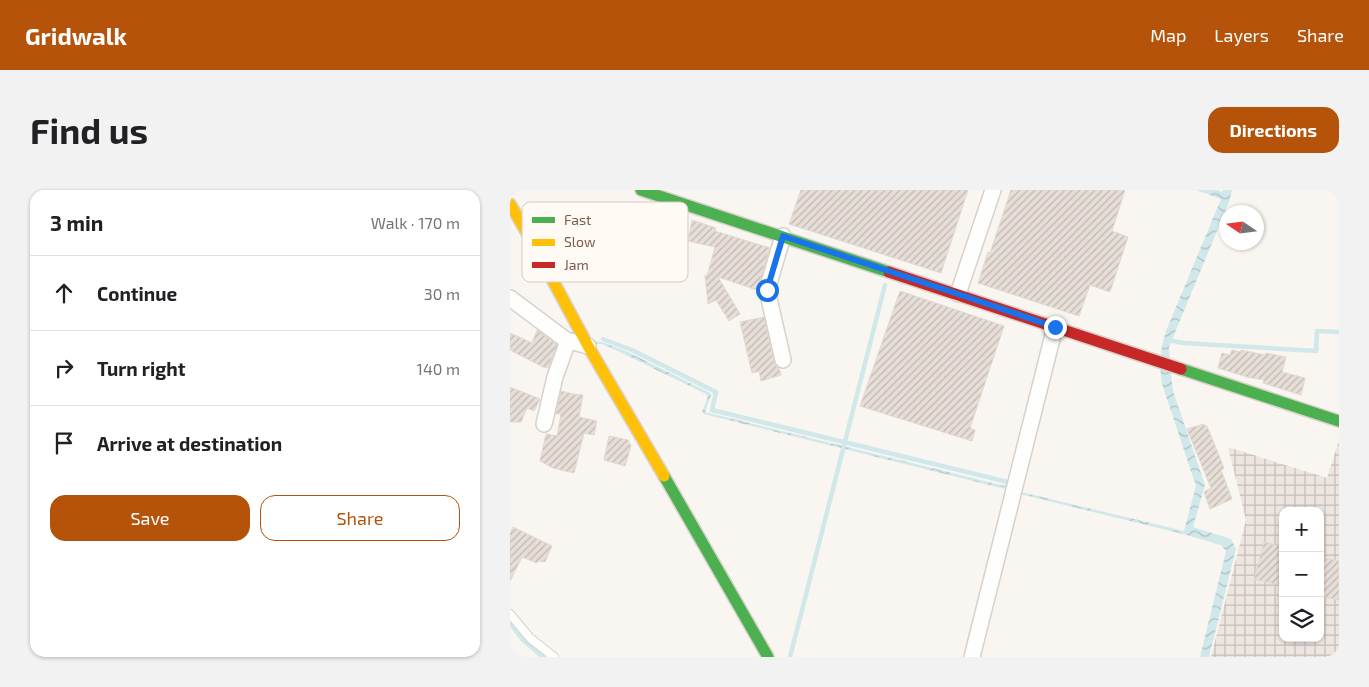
<!DOCTYPE html>
<meta charset="utf-8">
<style>
body{margin:0;font-family:"Exo 2",sans-serif;background:#f2f2f2;color:#202124}
.controls{position:absolute;right:15px;bottom:15px;display:grid;overflow:hidden;border-radius:10px;box-shadow:0 1px 4px #0004}
.controls button{width:45px;height:45px;display:grid;place-items:center;padding:0;border:0;border-bottom:1px solid #e0e0e0;background:#fff;color:#202124;font:25px sans-serif}
.compass{position:absolute;left:709px;top:15px;width:45px;height:45px;border-radius:50%;background:#fff;box-shadow:0 1px 4px #0004;rotate:283deg}
.stop{position:absolute;width:15px;height:15px;margin:-11px;border:4px solid #1a73e8;border-radius:50%;background:#fff}
.stop.end{background:#1a73e8;border-color:#fff;box-shadow:0 1px 5px #0008}
.list{margin:0;padding:0;list-style:none}
h2{display:flex;justify-content:space-between;align-items:center;height:65px;margin:0;padding:0 20px;font-size:21px}
h2 small{font-size:16px;font-weight:400;color:#757577}
.list li{display:grid;grid-template-columns:32px 1fr auto;gap:15px;align-items:center;box-sizing:border-box;height:75px;padding:0 20px;border-top:1px solid #e0e0e0}
.list b{display:block;font-size:19px;white-space:nowrap}
.list em{font-size:16px;font-style:normal;color:#757577}
.actions{display:flex;gap:10px;padding:15px 20px}
.actions a{flex:1;padding:11px 0;border:1px solid #b45309;border-radius:15px;text-align:center;font-size:18px;color:#b45309}
.actions .main{background:#b45309;color:#fff}
.icon{flex:none;width:28px;height:28px;fill:none;stroke:currentColor;stroke-width:2;stroke-linecap:round;stroke-linejoin:round}
.map{position:relative;flex:none;width:829px;height:467px;overflow:hidden;border-radius:15px}
header{display:flex;align-items:center;gap:30px;box-sizing:border-box;height:70px;padding:0 25px;background:#b45309;color:#fff}
header strong{font-size:24px}
nav{display:flex;gap:28px;margin-inline-start:auto;font-size:18px}
.intro{display:flex;align-items:center;justify-content:space-between;box-sizing:border-box;height:120px;padding:0 30px}
h1{margin:0;font-size:35px}
.button{padding:12px 22px;border-radius:15px;background:#b45309;color:#fff;font-size:18px;font-weight:700}
main{display:flex;gap:30px;padding:0 30px}
aside{flex:1;background:#fff;border-radius:15px;box-shadow:0 1px 4px #0004}
.map>svg:first-child{display:block}
</style>
<header>
<strong>Gridwalk</strong>
<nav><a>Map</a><a>Layers</a><a>Share</a></nav>
</header>
<div class="intro"><h1>Find us</h1><a class="button">Directions</a></div>
<main>
<aside>
<h2>3 min<small>Walk · 170 m</small></h2>
<ul class="list">
<li><svg class="icon" aria-label="ahead" viewBox="0 0 24 24"><path d="M12 20V5M6 11l6-6 6 6"/></svg><div><b>Continue</b></div><em>30 m</em></li>
<li><svg class="icon" aria-label="right" viewBox="0 0 24 24"><path d="M7 20v-9h11M14 6l5 5-5 5"/></svg><div><b>Turn right</b></div><em>140 m</em></li>
<li><svg class="icon" aria-label="arrive" viewBox="0 0 24 24"><path d="M6 21V4h12l-3 4 3 4H6"/></svg><div><b>Arrive at destination</b></div></li>
</ul>
<div class="actions"><a class="main">Save</a><a>Share</a></div>
</aside>
<div class="map">
<svg width="829" height="467" viewBox="0 0 829 467">
<defs>
<pattern id="industrial-grid" width="8" height="8" patternUnits="userSpaceOnUse" patternTransform="scale(1.25)"><rect width="8" height="8" fill="#ede5e0"/><path d="M0 4h8M4 0v8" fill="none" stroke="#c5bdb8"/></pattern>
<pattern id="water-waves" width="16" height="10" patternUnits="userSpaceOnUse" patternTransform="scale(1.25)"><rect width="16" height="10" fill="#d0e8ea"/><path d="M0 5q4-4 8 0t8 0" fill="none" stroke="#aebfc0"/></pattern>
<pattern id="building-hatch" width="6" height="6" patternUnits="userSpaceOnUse" patternTransform="scale(1.25)"><rect width="6" height="6" fill="#e6ded7"/><path d="M-1 1l2-2M0 6l6-6M5 7l2-2" fill="none" stroke="#bfb7b1"/></pattern>
</defs>
<rect width="100%" height="100%" fill="#f9f5f0"/>
<path fill="url(#industrial-grid)" fill-rule="evenodd" d="M829,250V467H701L736,330L718,257L817,288ZM773,321H810V448H773Z"/>
<g fill="url(#water-waves)">
<path d="M686,0H706L712,2L713,0H722L719,12L659,157L661,184L663,201L695,295L683,337L721,349L726,359L699,467H690L716,361L711,355L673,344L510,304L511,302L674,341L686,296L652,194C649,176 650,159 656,141L711,9Z"/>
<polygon points="85,151 95,153 118,162 200,203 201,205 195,222 495,296 495,299 194,224 192,222 198,206 196,204 114,164 92,154 84,154"/>
</g>
<g fill="none" stroke-linecap="round" stroke-linejoin="round">
<g stroke="#d0e8ea" stroke-width="4.5">
<polyline points="93,149 122,160 206,202 202,220 498,292 497,296"/>
<polyline points="658,150 674,153 806,161 807,141 829,142"/>
<polyline points="0,433 12,449 33,467"/>
<polyline points="280,467 375,95"/>
</g>
</g>
<g fill="url(#building-hatch)" stroke="#e2d8d2">
<polygon points="291,0 458,0 431,83 279,34"/>
<polygon points="501,0 615,0 602,41 618,47 600,102 580,95 569,126 468,93 478,62 480,63"/>
<polygon points="182,30 206,38 205,41 260,58 247,100 208,87 230,124 219,131 206,110 198,114 195,85 197,86 205,57 178,51"/>
<polygon points="390,101 494,136 460,238 465,240 462,251 350,216"/>
<polygon points="254,127 264,172 266,176 269,178 271,185 251,191 249,181 242,183 230,132"/>
<polygon points="27,140 47,155 38,178 33,177 0,160 0,143 22,153"/>
<polygon points="722,160 731,162 731,160 755,165 756,163 776,167 772,182 795,188 791,205 753,193 754,190 737,187 708,178 712,163 720,165"/>
<polygon points="0,197 30,209 24,221 17,218 11,232 0,232"/>
<polygon points="51,201 63,204 73,205 69,227 87,231 84,245 74,243 64,283 43,278 30,271 36,244 47,246 51,224 46,224"/>
<polygon points="694,234 695,236 697,236 714,278 711,280 722,309 700,319 694,302 701,298 677,239"/>
<polygon points="99,246 118,250 121,256 115,276 94,270"/>
<polygon points="3,337 42,356 35,372 28,371 27,373 12,367 0,391 0,343"/>
<polygon points="754,352 773,357 773,396 744,389"/>
<polygon points="810,367 829,371 829,410 810,406"/>
</g>
<g fill="none" stroke-linecap="round" stroke-linejoin="round">
<g stroke="#d7d1cb" stroke-width="10">
<polyline id="lane" points="0,424 20,448 44,467"/>
</g>
<g stroke="#d7d1cb" stroke-width="18">
<g id="street">
<polyline points="273,46 257,100 273,170"/>
<polyline points="448,104 483,0"/>
<polyline points="0,108 56,150 78,156"/>
<polyline points="34,234 45,187 58,151"/>
<polyline points="462,467 545,137"/>
</g>
</g>
<g stroke="#d9d2cb" stroke-width="14">
<g id="fast">
<polyline points="131,0 379,82"/>
<polyline points="671,179 829,231"/>
<polyline points="154,286 258,467"/>
</g>
</g>
<g stroke="#d9d2cb" stroke-width="14">
<polyline id="slow" points="0,14 20,48 78,156 154,286"/>
</g>
<g stroke="#d9d2cb" stroke-width="14">
<polyline id="jam" points="379,82 671,179"/>
</g>
<use href="#lane" stroke="#fefefd" stroke-width="8"/>
<use href="#street" stroke="#fefefd" stroke-width="15"/>
<use href="#fast" stroke="#4caf50" stroke-width="11"/>
<use href="#slow" stroke="#ffc107" stroke-width="11"/>
<use href="#jam" stroke="#c62828" stroke-width="11"/>
</g>
<g fill="none" stroke-linecap="round" stroke-linejoin="round">
<polyline stroke="#1a73e8" stroke-width="6" points="257,100 273,46 448,104 545,137"/>
</g>
<rect x="12" y="12" width="166" height="80" rx="8" fill="#fffaf3" stroke="#d7cbc1" stroke-width="1"/>
<rect x="22" y="27" width="23" height="6" fill="#4caf50"/>
<rect x="22" y="49" width="23" height="7" fill="#ffc107"/>
<rect x="22" y="72" width="23" height="6" fill="#c62828"/>
<g font-size="14" fill="#7a5c4d">
<text x="54" y="35">Fast</text>
<text x="54" y="57">Slow</text>
<text x="54" y="80">Jam</text>
</g>
</svg>
<div class="controls">
<button>+</button>
<button>−</button>
<button><svg class="icon" aria-label="layers" viewBox="0 0 24 24"><path d="M12 4l9 5-9 5-9-5zM3 14l9 5 9-5"/></svg></button>
</div>
<svg class="compass" viewBox="-18 -18 36 36"><path d="M0-13l5 13h-10z" fill="#e53935"/><path d="M0 13l5-13h-10z" fill="#757577"/></svg>
<div class="stop" style="left:257px;top:100px"></div>
<div class="stop end" style="left:545px;top:137px"></div>
</div>
</main>
